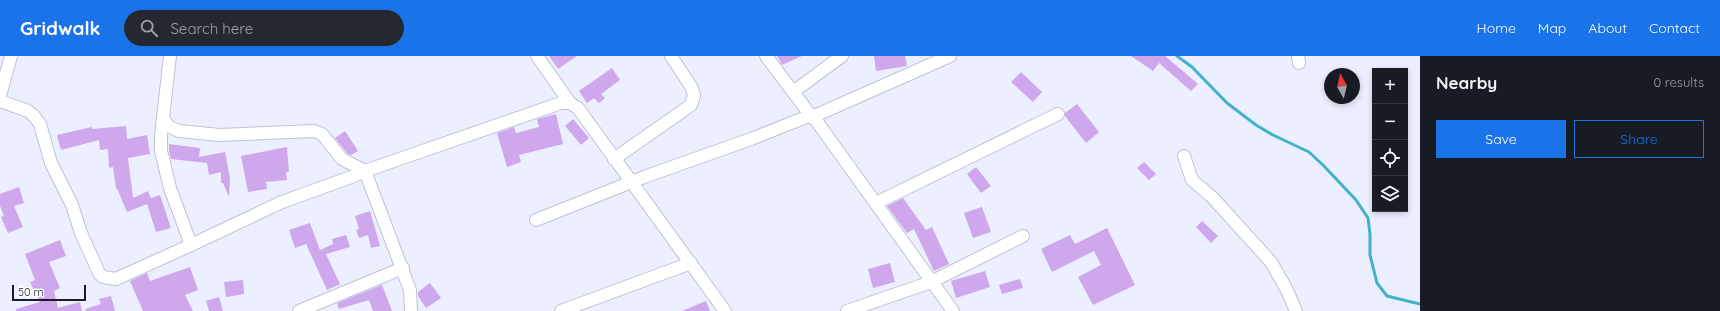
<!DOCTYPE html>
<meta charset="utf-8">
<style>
body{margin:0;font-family:Quicksand,sans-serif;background:#242831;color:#f1f3f6}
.controls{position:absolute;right:12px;top:12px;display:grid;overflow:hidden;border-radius:0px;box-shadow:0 2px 6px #0003}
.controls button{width:36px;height:36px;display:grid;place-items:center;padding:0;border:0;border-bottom:1px solid #363941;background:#171b24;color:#f1f3f6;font:20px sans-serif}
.compass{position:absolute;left:1324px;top:12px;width:36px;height:36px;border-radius:50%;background:#171b24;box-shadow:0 2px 6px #0003;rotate:352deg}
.scale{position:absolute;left:12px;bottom:10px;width:74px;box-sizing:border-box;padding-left:4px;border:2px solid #1b1c23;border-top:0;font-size:11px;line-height:14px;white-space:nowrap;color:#1b1c23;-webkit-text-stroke:3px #fff;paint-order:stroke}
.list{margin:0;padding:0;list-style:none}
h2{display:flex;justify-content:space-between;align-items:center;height:52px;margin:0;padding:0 16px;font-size:17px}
h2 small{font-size:13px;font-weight:400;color:#9ea1a6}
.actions{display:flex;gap:8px;padding:12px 16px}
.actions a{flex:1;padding:9px 0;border:1px solid #1a73e8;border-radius:0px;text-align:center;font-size:14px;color:#1a73e8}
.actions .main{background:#1a73e8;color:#fff}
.icon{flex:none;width:22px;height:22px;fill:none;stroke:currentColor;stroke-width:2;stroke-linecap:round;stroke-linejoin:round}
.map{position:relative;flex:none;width:1420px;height:255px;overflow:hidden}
header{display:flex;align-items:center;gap:24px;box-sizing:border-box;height:56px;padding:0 20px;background:#1a73e8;color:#fff}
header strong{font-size:19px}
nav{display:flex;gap:22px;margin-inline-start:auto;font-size:14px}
.search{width:280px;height:36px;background:#242831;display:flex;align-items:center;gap:10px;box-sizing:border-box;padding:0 14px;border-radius:22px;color:#9ea1a6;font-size:15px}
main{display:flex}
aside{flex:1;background:#171b24}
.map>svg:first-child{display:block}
</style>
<header>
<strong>Gridwalk</strong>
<div class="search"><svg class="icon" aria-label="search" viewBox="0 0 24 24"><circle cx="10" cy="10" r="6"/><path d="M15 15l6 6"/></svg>Search here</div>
<nav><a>Home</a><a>Map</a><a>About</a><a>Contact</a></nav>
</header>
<main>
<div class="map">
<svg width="1420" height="255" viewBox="0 0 1420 255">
<rect width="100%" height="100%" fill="#ecefff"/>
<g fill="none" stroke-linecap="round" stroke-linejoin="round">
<polyline stroke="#40b2cc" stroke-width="3" points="1177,0 1192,11 1227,47 1256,69 1273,79 1309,96 1323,109 1356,144 1368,162 1370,178 1370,199 1377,227 1387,240 1420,248"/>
</g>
<g fill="#cfa7ed">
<polygon points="549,0 577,0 558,13"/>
<polygon points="777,0 802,0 782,9"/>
<polygon points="874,0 905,0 907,10 876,15"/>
<polygon points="1131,0 1165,0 1198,28 1191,35 1159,7 1153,15"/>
<polygon points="612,12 620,24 601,38 605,42 599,47 594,42 587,47 579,35"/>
<polygon points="1021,16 1042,36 1033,46 1011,26"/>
<polygon points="1077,48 1099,76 1086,87 1065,60 1065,57"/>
<polygon points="556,58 563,88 519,99 521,106 507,111 497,77 514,71 516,77 539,71 537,63"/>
<polygon points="573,63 589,82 581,89 565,70"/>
<polygon points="126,70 127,83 147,79 150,98 128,102 133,142 148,135 151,142 160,139 171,172 156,176 147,148 127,156 117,132 116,133 113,111 109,112 108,93 100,94 99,84 61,94 57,79 92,71 92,73"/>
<polygon points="345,75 358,95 351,99 347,97 335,82"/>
<polygon points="169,88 200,92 199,101 225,96 230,123 229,141 223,127 221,127 221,116 209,119 207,107 171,103 169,95"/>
<polygon points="287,91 289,116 286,116 287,124 266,126 267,133 248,136 241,100"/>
<polygon points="1144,106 1156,118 1149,124 1137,112"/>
<polygon points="976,111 991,130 981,137 967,118"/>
<polygon points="19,131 24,147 14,150 23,171 8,177 1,161 4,160 0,150 0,138"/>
<polygon points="903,142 926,174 932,171 949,208 934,215 914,173 907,177 887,150"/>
<polygon points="982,151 991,176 973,182 964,157"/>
<polygon points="370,155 380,190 371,192 368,179 359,182 356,174 359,173 355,160"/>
<polygon points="1202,165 1218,180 1211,187 1196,171"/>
<polygon points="310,167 320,194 333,188 332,183 346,179 350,191 326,198 340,228 327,234 306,188 295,192 289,174"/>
<polygon points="1107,172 1135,229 1093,249 1078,221 1101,209 1094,195 1052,216 1041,193 1070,179 1075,188"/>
<polygon points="60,184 66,200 49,206 60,232 54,235 58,252 80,246 82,255 16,255 16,253 40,246 30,226 35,224 25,198"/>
<polygon points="890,207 895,226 873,232 868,213"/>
<polygon points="190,211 198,234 185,239 193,255 143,255 130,225 147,217 150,225"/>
<polygon points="985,215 990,231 956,242 951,225"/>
<polygon points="1020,223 1023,232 1002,238 999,229"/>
<polygon points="243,224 244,238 226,241 224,226"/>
<polygon points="430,227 441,242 426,252 418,240 418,236"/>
<polygon points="382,229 392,255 373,255 369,244 339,253 337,247"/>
<polygon points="111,240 115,255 86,255 85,253 101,248 99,243"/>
<polygon points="219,241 223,255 209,255 206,245"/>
<polygon points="706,245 710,255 682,255"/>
</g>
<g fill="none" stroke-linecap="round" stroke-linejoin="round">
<g stroke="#bfc2d5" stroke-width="14">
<g id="minor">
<polyline points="170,0 161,79 161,95 170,132 191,189"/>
<polyline points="537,0 570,47"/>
<polyline points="766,0 812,61 950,0"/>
<polyline points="1298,0 1299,7"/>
<polyline points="793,36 842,0"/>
<polyline points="0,40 11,0"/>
<polyline points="0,45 28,55 34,60 40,68 51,107 72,149 81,177 99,217 103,221 116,223 191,189 282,146 354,120 365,115 561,47 570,47 578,52 725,255"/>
<polyline points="163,62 168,70 179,75 219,79 314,75 322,78 342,103 365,115 410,234 411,255"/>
<polyline points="1184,100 1192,124 1212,141 1271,206 1287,234 1296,255"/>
<polyline points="614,103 691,49 694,40 692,32 671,0"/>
<polyline points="876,147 1058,58"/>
<polyline points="536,164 644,121 751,83 809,60 815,63 953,255"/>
<polyline points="299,255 403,212"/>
<polyline points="561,255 691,207"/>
<polyline points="847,255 931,226 1023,180"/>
</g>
</g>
<use href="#minor" stroke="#fff" stroke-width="12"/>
</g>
</svg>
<div class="controls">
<button>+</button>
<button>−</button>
<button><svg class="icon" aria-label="locate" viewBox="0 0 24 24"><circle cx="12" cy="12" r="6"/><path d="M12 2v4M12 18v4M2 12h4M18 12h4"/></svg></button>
<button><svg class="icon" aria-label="layers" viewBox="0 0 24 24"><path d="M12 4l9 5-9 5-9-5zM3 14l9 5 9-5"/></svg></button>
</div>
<svg class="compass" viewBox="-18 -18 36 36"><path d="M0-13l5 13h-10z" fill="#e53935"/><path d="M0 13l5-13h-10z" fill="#9ea1a6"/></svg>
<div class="scale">50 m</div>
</div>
<aside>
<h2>Nearby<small>0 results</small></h2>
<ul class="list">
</ul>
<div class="actions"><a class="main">Save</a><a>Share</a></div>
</aside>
</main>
